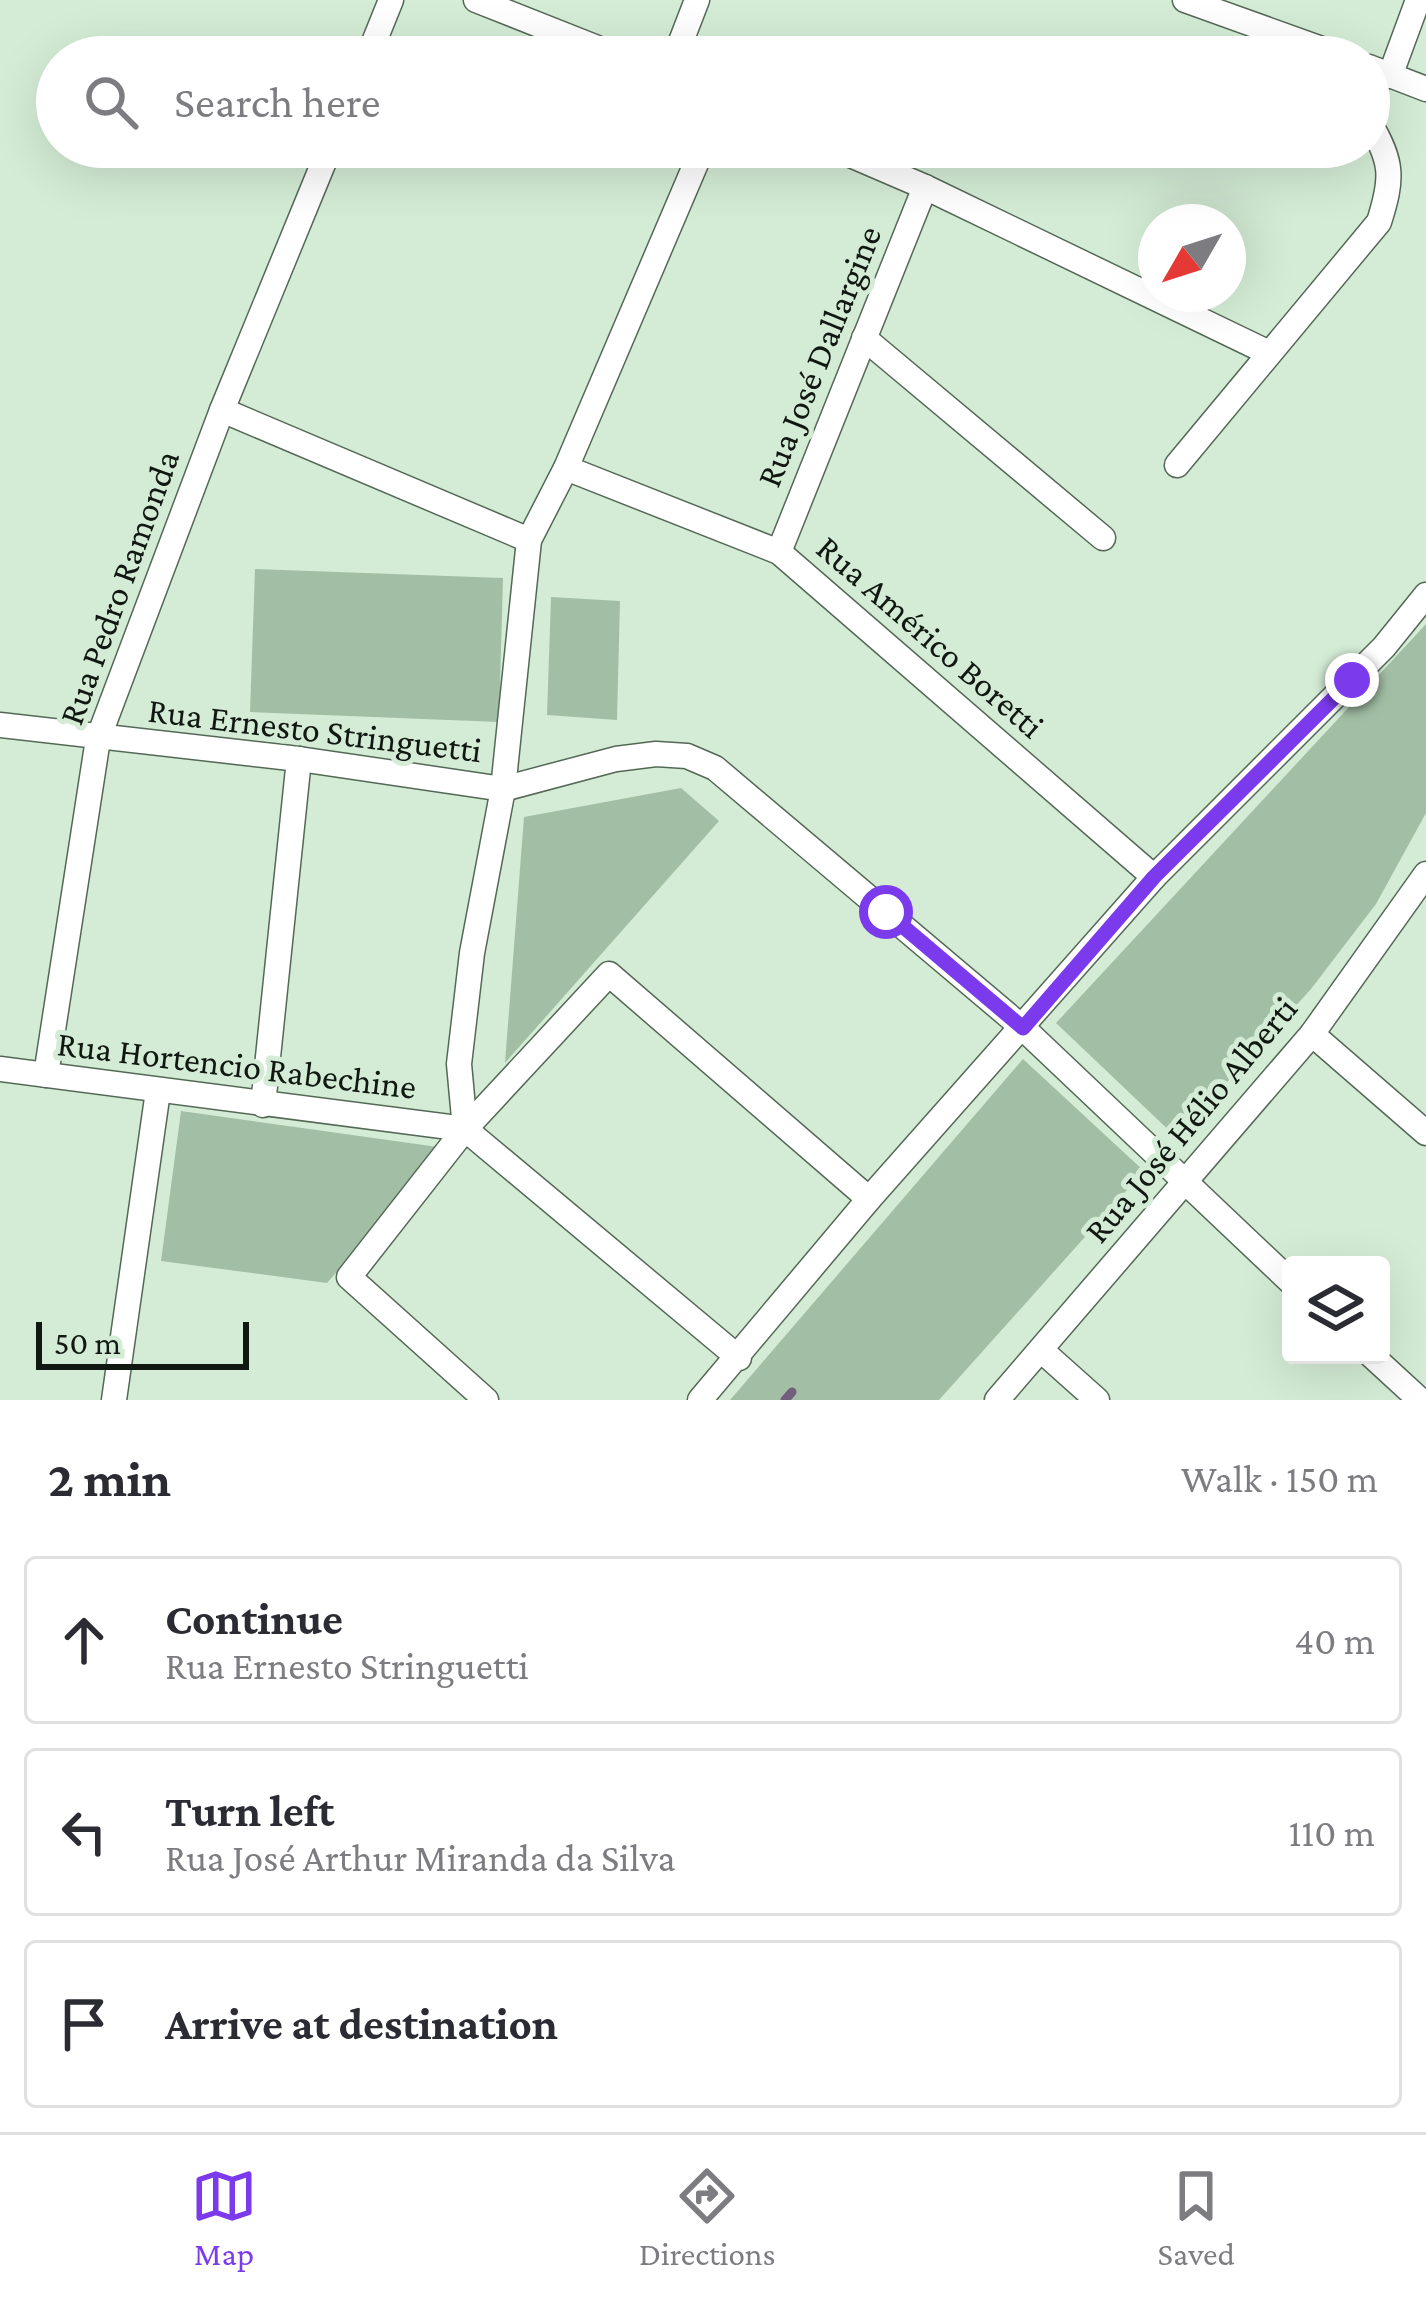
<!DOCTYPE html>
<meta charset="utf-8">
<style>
body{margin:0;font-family:"Crimson Pro",serif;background:#f2f2f3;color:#2b2b33}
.controls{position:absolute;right:36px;bottom:36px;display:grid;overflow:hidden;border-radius:12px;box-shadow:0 12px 48px #0002}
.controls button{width:108px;height:108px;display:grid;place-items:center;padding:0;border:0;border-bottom:3px solid #e1e1e2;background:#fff;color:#2b2b33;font:60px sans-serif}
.compass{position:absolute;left:1138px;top:204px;width:108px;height:108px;border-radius:50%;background:#fff;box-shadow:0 12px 48px #0002;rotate:231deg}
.scale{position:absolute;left:36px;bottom:30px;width:213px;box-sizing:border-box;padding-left:12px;border:6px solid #101811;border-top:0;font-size:33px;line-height:42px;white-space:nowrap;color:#101811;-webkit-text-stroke:9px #d4ecd6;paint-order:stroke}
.stop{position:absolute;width:36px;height:36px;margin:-27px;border:9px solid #7c3aed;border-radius:50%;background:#fff}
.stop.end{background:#7c3aed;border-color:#fff;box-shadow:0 3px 12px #0008}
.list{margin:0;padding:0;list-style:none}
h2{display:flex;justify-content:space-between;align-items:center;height:156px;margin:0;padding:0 48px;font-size:51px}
h2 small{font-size:39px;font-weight:400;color:#7c7c81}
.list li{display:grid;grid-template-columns:78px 1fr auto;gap:36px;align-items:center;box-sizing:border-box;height:168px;margin:0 24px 24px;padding:0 24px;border:3px solid #e1e1e2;border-radius:12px}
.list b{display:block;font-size:45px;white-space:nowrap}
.list p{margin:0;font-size:39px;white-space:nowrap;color:#7c7c81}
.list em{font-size:39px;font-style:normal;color:#7c7c81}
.icon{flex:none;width:66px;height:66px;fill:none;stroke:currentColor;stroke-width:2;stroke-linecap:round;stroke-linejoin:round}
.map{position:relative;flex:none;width:1426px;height:1400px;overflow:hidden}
.search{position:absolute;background:#fff;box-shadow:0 12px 48px #0002;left:36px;right:36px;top:36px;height:132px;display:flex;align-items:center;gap:30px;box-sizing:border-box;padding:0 42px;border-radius:66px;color:#7c7c81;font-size:45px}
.sheet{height:732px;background:#fff}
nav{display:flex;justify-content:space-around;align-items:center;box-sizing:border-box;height:168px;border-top:3px solid #e1e1e2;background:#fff;font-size:33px;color:#7c7c81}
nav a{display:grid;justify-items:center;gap:6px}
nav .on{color:#7c3aed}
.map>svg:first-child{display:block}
</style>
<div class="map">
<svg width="1426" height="1400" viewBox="0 0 1426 1400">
<rect width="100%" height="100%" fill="#d4ecd6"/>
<g fill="#a2bfa5">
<polygon points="255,569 503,578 499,722 250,712"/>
<polygon points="551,597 620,601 617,720 547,715"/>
<polygon points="1426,624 1426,813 1376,904 1311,989 1177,1138 1056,1023"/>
<polygon points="681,788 719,821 505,1063 524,817"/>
<polygon points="1023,1059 1144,1171 939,1400 730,1400"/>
<polygon points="181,1111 445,1148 327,1283 161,1261"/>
</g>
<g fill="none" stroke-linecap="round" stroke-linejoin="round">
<polyline stroke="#735e7e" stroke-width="9" points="785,1400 792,1392"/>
<g stroke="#546856" stroke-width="27">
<g id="street">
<polyline points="476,0 620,57"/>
<polyline points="1185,0 1344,57"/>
<polyline points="368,57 391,0"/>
<polyline points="675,57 697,0"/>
<polyline points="1369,67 1426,89"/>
<polyline points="1390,76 1418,0"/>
<polyline points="832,147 925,187 1269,353"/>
<polyline points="864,338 1103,538"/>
<polyline points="222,410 529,540"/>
<path d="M1177,465L1379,222C1393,178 1393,162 1369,122"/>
<polyline points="566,468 779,552 1154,877"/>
<polyline points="779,552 925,187"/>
<polyline points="0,725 299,759 503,789 616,759 656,754 687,756 715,768 1023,1028 1291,1282"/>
<polyline points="1312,1034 1426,1133"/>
<polyline points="0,1069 465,1129"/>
<polyline points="46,1075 98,739 222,410 330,147"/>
<polyline points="263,1105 299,759"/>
<polyline points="465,1129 459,1064 472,953 503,789 529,540 566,468 703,147"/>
<polyline points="465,1129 739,1358"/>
<polyline points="1041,1350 1097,1400"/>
<polyline points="1371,1355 1420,1400"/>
<polyline points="114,1400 158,1091"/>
<polyline points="486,1400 349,1277 465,1129 609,974 869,1199"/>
<polyline points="700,1400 869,1199 1154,877 1384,647 1426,595"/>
<polyline points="997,1400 1312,1034 1426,874"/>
</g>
</g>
<use href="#street" stroke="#fff" stroke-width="24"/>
</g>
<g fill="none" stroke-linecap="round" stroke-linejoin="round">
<polyline stroke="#7c3aed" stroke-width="15" points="886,912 1023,1028 1154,877 1352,680"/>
</g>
<g text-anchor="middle" stroke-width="10" stroke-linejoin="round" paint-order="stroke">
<g font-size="36" fill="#101811" stroke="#d4ecd6">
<text transform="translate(818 356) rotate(-68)" y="13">Rua José Dallargine</text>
<text transform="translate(118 587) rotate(-70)" y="13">Rua Pedro Ramonda</text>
<text transform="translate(931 636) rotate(41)" y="13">Rua Américo Boretti</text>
<text transform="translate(315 729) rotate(7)" y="13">Rua Ernesto Stringuetti</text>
<text transform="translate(237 1064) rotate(7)" y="13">Rua Hortencio Rabechine</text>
<text transform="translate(1190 1119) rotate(-50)" y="13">Rua José Hélio Alberti</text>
</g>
</g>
</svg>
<div class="controls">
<button><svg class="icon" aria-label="layers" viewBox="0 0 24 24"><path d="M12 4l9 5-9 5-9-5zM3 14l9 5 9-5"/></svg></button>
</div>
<svg class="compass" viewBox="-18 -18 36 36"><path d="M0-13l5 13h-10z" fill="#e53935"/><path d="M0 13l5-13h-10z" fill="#7c7c81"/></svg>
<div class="scale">50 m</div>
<div class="stop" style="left:886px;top:912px"></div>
<div class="stop end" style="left:1352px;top:680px"></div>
<div class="search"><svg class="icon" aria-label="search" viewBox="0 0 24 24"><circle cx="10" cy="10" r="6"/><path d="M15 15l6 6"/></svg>Search here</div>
</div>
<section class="sheet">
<h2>2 min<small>Walk · 150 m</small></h2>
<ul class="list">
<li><svg class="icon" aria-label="ahead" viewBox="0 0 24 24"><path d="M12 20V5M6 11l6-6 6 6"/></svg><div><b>Continue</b><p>Rua Ernesto Stringuetti</p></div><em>40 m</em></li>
<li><svg class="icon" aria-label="left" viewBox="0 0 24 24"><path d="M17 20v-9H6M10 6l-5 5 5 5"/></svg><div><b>Turn left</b><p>Rua José Arthur Miranda da Silva</p></div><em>110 m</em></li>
<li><svg class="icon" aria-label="arrive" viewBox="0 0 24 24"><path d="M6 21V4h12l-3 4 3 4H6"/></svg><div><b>Arrive at destination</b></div></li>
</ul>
</section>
<nav>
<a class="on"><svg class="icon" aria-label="map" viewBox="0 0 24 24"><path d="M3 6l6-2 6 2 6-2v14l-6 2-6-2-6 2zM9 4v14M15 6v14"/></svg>Map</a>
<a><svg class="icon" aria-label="directions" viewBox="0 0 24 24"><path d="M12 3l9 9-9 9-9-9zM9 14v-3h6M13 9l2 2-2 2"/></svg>Directions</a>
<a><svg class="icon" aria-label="saved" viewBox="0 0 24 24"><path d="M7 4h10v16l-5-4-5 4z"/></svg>Saved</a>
</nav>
